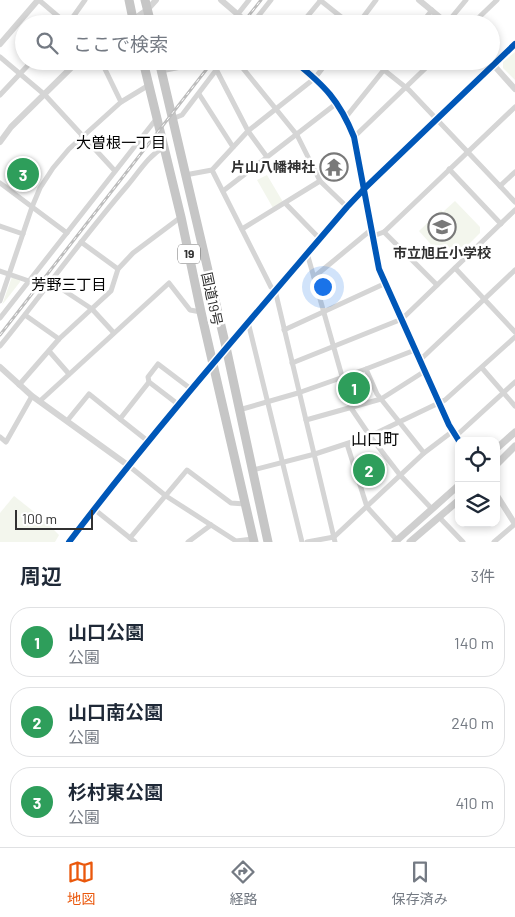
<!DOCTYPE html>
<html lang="ja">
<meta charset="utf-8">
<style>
body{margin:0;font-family:Barlow,"Noto Sans JP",sans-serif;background:#f6f6f7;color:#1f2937}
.controls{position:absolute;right:15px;bottom:15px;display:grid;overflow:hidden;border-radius:10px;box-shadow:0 2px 8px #0003}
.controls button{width:45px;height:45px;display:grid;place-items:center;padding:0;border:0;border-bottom:1px solid #e0e1e3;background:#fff;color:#1f2937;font:25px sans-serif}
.scale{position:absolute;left:15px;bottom:12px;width:78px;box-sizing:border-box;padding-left:5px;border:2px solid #313131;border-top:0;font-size:14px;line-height:18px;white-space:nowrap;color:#313131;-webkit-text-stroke:4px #fff;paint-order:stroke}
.you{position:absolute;left:322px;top:286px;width:18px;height:18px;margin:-12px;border:4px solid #fff;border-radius:50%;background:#1a73e8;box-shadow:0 0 0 8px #1a73e833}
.badge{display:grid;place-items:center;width:32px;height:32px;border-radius:50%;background:#ea580c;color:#fff;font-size:16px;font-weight:700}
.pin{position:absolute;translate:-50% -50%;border:2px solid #fff;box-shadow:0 1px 5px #0006}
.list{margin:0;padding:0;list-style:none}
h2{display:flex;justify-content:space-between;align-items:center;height:65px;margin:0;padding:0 20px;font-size:21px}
h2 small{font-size:16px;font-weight:400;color:#747a83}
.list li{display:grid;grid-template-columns:32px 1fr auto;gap:15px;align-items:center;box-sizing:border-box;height:70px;margin:0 10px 10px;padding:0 10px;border:1px solid #e0e1e3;border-radius:20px}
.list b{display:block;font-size:19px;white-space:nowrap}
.list p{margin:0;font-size:16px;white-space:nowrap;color:#747a83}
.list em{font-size:16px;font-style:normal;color:#747a83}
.icon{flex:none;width:28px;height:28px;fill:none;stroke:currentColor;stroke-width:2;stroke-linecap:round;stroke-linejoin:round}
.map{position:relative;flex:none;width:515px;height:542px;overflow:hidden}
.search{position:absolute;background:#fff;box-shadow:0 2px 8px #0003;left:15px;right:15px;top:15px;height:55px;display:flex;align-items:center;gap:12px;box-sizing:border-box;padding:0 18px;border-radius:28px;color:#747a83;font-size:19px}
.sheet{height:305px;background:#fff}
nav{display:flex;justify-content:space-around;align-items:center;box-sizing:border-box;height:70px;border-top:1px solid #e0e1e3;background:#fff;font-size:14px;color:#747a83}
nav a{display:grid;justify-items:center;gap:2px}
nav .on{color:#ea580c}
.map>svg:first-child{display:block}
</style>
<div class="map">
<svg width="515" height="542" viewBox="0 0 515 542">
<rect width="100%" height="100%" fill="#fff"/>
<g fill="#f3f6ed">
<polygon points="515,52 515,80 503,68 503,62"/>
<polygon points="13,160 20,162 40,180 36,188 20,177 11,188 6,185 15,173 8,167"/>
<polygon points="267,175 283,202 273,208 257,180"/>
<polygon points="455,201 480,227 480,233 453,260 446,253 437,251 419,231 441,210 443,212"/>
<polygon points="12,277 20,280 20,282 2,305"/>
<polygon points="380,458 388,465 375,473 362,478 359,467 370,462 371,464"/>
<polygon points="14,496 43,519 59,535 55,542 0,542 0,513"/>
</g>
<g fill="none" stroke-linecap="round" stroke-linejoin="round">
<g stroke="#d5d5d5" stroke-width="5">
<polyline points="39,0 67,24"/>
<polyline points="320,0 350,24"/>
<polyline points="447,23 466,0"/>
<polyline points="68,24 85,0"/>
<polyline points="230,24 249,0"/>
<polyline points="252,24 271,0"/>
<polyline points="301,24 321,0"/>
<polyline points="358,24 376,0"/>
<polyline points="421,24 432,10"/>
<polyline points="472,24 497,0"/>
<polyline points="0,57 45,95 115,171"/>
<polyline points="101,61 121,102"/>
<polyline points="237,61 297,135 320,181 347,207"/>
<polyline points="384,70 409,90 515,202"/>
<polyline points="161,71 191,65 197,61"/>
<polyline points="217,71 248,131 267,157"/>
<polyline points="199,94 233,147"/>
<polyline points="0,95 32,61"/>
<polyline points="346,117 391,61"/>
<polyline points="172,119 182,115 223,61"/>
<polyline points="354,137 433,61"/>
<polyline points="449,169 501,224"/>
<polyline points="212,170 271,287 275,290 335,542"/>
<polyline points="185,175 212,170 248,131 315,78 328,61"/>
<polyline points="0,183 67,233"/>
<polyline points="500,186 515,172"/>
<polyline points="223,191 337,103"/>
<polyline points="285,203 320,239"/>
<polyline points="0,226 23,234"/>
<polyline points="242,229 320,181"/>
<polyline points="384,232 437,285"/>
<polyline points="373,236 384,232 515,107"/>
<polyline points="81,242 118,269"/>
<polyline points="307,253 351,408 370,436 400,475 432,509"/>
<polyline points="455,268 515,332"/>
<polyline points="0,271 29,281"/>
<polyline points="314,277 372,229"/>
<polyline points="51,282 92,309 114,333"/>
<polyline points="0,301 32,207 40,188 53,168 69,149 121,102 149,85"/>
<polyline points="25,315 59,339"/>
<polyline points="0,318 157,118"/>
<polyline points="248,322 302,542"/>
<polyline points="284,330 386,283"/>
<path d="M0,346C43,293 83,237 127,186C139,172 148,156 164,147"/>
<polyline points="49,351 69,374"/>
<polyline points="420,360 515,270"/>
<polyline points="292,363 402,319 515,210"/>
<polyline points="482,368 515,406"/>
<polyline points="366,369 377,394 424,453"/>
<polyline points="19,385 59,339 111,291 118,269 133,253 181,217"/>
<polyline points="40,401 169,283 190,310 201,312"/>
<polyline points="179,405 149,382 148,377 158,364 191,389"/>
<polyline points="239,410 298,393 366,369 415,350"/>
<polyline points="306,420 381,399 425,371"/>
<polyline points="67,421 89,394 120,419"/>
<polyline points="456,436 515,382"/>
<polyline points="0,437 6,442 32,396"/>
<polyline points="149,442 120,419 149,382"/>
<polyline points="347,444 367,507 397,540"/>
<polyline points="129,466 166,496 236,541 253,539"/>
<polyline points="253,470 315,454 370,436 445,400 515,337"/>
<polyline points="94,509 135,542"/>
<polyline points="439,517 463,542"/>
<polyline points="130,538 187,470 231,503 245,504"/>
<polyline points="188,542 211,525"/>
<polyline points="307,542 334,537 424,453 453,431"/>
<polyline points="494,542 515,524"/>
</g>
<g stroke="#d5d5d5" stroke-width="6">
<polyline points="221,0 249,24"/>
<polyline points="419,0 448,24"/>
<polyline points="127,24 147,10 156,0"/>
<polyline points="0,44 38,0"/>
<path d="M294,61C325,86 339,100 354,137L379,269L449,425L459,441"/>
<polyline points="490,61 515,89"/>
<polyline points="0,142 11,127 78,61"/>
<polyline points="0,367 32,396 129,466"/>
<polyline points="496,494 515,524"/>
<path d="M69,542C157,426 253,317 347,207L365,188L515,44"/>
</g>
<g stroke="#cfcfcf" stroke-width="7">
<polyline points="496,449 515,432"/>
<polyline points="496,465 515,446"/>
<polyline points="395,542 459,485"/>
<polyline points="410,542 459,500"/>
</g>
<g stroke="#c6c6c6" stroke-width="9">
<polyline points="129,0 134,24"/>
<polyline points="145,0 151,24"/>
<polyline points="143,61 181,217 201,312 254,542"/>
<polyline points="159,61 226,347 268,542"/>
</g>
<g stroke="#bdbdbd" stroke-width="3">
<g id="rail">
<polyline points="242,24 261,0"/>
<polyline points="0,335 213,61"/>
</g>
</g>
<use href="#rail" stroke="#fff" stroke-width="1" stroke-dasharray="4" stroke-linecap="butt"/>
<g stroke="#fff" stroke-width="9">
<g id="cycleway">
<path d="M294,61C325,86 339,100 354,137L379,269L449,425L459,441"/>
<path d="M69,542C157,426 253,317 347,207L365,188L515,44"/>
</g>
</g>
<use href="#cycleway" stroke="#0057b8" stroke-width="6"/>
</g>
<defs>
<g id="temple-ring" transform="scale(1.4375)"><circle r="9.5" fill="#fff" stroke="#797979" stroke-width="1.5"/><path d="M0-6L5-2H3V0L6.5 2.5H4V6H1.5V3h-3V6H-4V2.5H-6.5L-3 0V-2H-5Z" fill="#797979"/></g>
<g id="school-ring" transform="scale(1.4375)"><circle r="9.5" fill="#fff" stroke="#797979" stroke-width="1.5"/><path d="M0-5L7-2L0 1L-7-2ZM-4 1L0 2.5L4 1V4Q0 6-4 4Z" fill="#797979"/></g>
</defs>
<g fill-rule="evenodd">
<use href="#temple-ring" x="334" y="167"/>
<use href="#school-ring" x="442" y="227"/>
</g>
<g text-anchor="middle" stroke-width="5" stroke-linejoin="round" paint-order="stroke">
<rect fill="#fff" stroke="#6f6f6f" stroke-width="1" x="178" y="244.5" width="22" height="19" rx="4"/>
<g font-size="12" font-weight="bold" fill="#313131">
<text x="189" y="258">19</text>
</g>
<g font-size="14" font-weight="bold" fill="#313131" stroke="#fff" text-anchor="end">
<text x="315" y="172">片山八幡神社</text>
<text x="442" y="258" text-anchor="middle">市立旭丘小学校</text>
</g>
<g font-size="14" fill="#313131" stroke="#fff">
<text transform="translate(212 299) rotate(78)" y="5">国道19号</text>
</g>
<g font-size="15" fill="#000" stroke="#fff">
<text x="121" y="148">大曽根一丁目</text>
<text x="69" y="290">芳野三丁目</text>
</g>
<g font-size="16" fill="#000" stroke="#fff">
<text x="375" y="445">山口町</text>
</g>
</g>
</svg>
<div class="controls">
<button><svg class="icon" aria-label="locate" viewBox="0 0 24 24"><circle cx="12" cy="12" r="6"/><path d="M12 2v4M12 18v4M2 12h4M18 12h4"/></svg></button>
<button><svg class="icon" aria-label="layers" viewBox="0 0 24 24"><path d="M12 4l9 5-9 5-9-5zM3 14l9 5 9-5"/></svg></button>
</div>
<div class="scale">100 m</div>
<div class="you"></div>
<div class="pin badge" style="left:354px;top:388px;background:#2e9e5b">1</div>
<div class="pin badge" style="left:369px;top:470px;background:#2e9e5b">2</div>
<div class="pin badge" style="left:23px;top:174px;background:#2e9e5b">3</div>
<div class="search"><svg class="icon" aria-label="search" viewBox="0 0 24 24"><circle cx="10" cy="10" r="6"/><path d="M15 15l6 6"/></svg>ここで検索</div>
</div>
<section class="sheet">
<h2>周辺<small>3件</small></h2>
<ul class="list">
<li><span class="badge" style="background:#2e9e5b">1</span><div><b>山口公園</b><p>公園</p></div><em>140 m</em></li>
<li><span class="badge" style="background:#2e9e5b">2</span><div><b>山口南公園</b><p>公園</p></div><em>240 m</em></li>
<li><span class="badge" style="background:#2e9e5b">3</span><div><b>杉村東公園</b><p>公園</p></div><em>410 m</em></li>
</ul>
</section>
<nav>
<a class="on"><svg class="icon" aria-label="map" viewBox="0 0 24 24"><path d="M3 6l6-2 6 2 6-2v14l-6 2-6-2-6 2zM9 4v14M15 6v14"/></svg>地図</a>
<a><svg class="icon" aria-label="directions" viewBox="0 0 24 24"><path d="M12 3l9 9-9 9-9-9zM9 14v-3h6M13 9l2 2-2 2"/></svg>経路</a>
<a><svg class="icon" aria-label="saved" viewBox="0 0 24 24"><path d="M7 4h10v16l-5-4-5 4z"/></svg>保存済み</a>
</nav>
